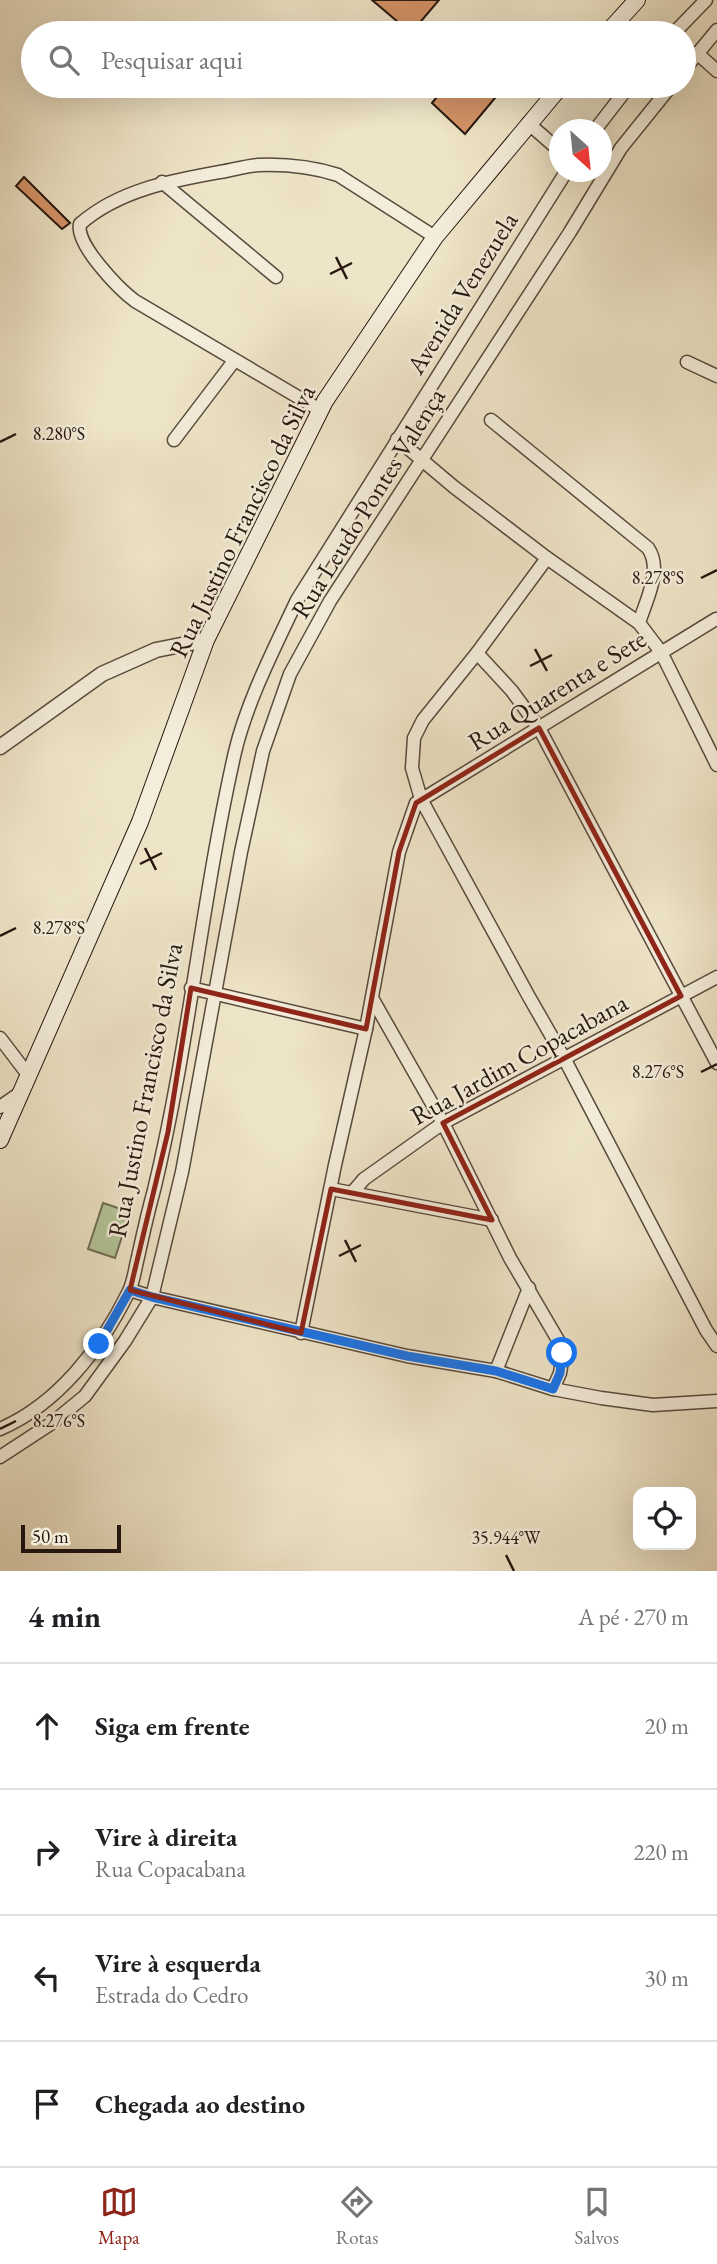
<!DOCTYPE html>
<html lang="pt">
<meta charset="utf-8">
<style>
body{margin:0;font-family:"EB Garamond",serif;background:#f6f6f6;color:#202124}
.controls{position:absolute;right:21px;bottom:21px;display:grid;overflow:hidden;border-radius:14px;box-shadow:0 7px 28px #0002}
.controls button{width:63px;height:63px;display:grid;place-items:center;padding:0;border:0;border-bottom:2px solid #e0e0e0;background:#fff;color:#202124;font:35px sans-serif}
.compass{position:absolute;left:549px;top:119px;width:63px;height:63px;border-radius:50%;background:#fff;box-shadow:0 7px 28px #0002;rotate:153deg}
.scale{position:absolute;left:21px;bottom:18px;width:100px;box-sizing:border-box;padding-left:7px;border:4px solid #26170f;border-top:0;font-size:19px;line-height:24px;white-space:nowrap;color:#26170f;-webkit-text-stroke:5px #f4eddb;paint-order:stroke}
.stop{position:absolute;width:21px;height:21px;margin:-16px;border:5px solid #1a73e8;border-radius:50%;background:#fff}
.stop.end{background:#1a73e8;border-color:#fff;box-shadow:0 2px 7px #0008}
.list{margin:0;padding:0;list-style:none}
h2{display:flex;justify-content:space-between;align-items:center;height:91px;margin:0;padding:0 28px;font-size:30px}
h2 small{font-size:23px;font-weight:400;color:#757577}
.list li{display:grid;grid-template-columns:46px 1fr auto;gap:21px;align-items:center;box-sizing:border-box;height:126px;padding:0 28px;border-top:2px solid #e0e0e0}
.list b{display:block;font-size:26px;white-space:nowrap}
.list p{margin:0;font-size:23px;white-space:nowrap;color:#757577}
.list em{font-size:23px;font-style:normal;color:#757577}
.icon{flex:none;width:38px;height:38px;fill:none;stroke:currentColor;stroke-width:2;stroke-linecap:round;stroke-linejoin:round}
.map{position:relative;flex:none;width:717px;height:1571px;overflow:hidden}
.search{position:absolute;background:#fff;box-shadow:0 7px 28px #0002;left:21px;right:21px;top:21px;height:77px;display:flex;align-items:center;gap:18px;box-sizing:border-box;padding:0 24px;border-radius:38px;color:#757577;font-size:26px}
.sheet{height:595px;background:#fff}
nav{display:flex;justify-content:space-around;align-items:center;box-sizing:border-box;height:98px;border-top:2px solid #e0e0e0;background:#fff;font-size:19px;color:#757577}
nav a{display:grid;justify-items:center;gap:4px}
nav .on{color:#8f2418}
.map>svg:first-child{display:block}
</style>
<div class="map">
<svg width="717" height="1571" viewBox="0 0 717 1571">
<rect width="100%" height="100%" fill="#eee4c7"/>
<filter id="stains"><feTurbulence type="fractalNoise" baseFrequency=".00286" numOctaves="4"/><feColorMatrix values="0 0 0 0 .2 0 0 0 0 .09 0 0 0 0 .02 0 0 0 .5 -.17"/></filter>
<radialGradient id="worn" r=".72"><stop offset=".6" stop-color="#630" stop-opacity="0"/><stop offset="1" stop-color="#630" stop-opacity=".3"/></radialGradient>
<polygon fill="#b4c599" stroke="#6d6e54" stroke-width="2" points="103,1203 130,1212 115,1258 88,1249"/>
<g fill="#d59469" stroke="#26170f" stroke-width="2">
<polygon points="372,0 439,0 411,33"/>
<polygon points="446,86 505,86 465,134 432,103"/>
<polygon points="24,177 70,223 62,229 16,186"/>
</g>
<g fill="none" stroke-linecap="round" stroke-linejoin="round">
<g stroke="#584a3d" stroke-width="15">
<g id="minor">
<polyline points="674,33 706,0"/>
<polyline points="684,54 697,53 717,71"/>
<polyline points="684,70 717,30"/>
<polyline points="528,123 560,151"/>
<polyline points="595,130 629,86"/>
<polyline points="162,182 276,277"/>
<polyline points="687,362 717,376"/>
<path d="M320,410L135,301C119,289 75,244 80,224C119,190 170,181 220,172C233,170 245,166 258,165C285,164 313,167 338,175L435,237"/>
<path d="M491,420L648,548C663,570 646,600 639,623L661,652L717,765"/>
<polyline points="397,439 454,487 547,558 639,623"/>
<polyline points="174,440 234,361"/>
<polyline points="547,558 477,653 423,720 414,738 412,768 421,799 528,995 564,1058 706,1330 717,1346"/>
<polyline points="477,653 512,691 539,728 717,1063"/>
<polyline points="191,988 366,1029"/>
<polyline points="372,998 443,1123 510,1258 558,1340 562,1361 560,1373 553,1389"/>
<polyline points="0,1038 29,1076"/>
<polyline points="0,1107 23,1091"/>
<polyline points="331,1189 492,1220"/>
<polyline points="352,1193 364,1179 443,1123 717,977"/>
<polyline points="130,1290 152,1297 407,1356 496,1371 553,1389 601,1398 653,1405 717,1401"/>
<polyline points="301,1333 335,1165 366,1029 399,852 416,803 716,619"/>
<polyline points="496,1371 529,1288"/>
<path d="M0,1429C58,1404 101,1348 128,1293C134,1282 135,1268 138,1257C143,1234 148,1212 154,1190C189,1046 202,897 235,752C247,701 275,647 297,600L566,172"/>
<polyline points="0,1457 52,1423 85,1396 125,1341 152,1297 182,1172 241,852 263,751 290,674 330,601 570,232 621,148 671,86"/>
</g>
</g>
<g stroke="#584a3d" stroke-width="17">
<polyline id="tertiary" points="0,747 102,674 156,650 206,640"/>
</g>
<g stroke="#26170f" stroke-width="18">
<g id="secondary">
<polyline points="607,33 637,0"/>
<polyline points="0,1140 140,822 206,640 325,401 435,237 561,86"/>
</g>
</g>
<use href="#minor" stroke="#f4eddb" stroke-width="12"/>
<use href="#tertiary" stroke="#f4eddb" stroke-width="14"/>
<use href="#secondary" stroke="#f4eddb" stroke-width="16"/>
</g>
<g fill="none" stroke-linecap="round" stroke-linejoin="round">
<polyline stroke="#1a73e8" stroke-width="9" points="99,1344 130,1290 152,1297 407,1356 496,1371 553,1389 560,1373 562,1353"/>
</g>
<path fill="none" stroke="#8f2418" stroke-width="5" stroke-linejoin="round" d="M539,728L681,996L443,1123L492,1220L331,1189L301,1333L130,1290L168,1132L191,988L366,1029L399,852L416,803Z"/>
<path fill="none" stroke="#26170f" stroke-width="2.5" d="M336,257L347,279M330,274L352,263M0,442L16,434M701,578L717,570M535,649L547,671M530,666L552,655M145,848L156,870M140,864L162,853M0,936L16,928M701,1072L717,1064M345,1240L356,1262M339,1256L361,1245M0,1429L16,1421M506,1555L514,1571"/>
<g text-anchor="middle" stroke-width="5" stroke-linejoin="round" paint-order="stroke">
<g font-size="26" fill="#26170f" stroke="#f4eddb">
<text transform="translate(462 293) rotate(-58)" y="9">Avenida Venezuela</text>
<text transform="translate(368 503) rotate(-58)" y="9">Rua Leudo Pontes Valença</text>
<text transform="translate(242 521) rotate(-64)" y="9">Rua Justino Francisco da Silva</text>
<text transform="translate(557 690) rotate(-32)" y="9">Rua Quarenta e Sete</text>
<text transform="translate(519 1059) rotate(-29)" y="9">Rua Jardim Copacabana</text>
<text transform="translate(145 1090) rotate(-79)" y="9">Rua Justino Francisco da Silva</text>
</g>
</g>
<g font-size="18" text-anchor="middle" fill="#26170f" stroke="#f4eddb" stroke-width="5" stroke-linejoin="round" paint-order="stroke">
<text x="59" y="440">8.280°S</text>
<text x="658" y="584">8.278°S</text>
<text x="59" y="934">8.278°S</text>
<text x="658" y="1078">8.276°S</text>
<text x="59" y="1427">8.276°S</text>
<text x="506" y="1544">35.944°W</text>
</g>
<rect width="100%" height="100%" filter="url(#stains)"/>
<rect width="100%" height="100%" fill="url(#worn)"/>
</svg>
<div class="controls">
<button><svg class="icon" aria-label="locate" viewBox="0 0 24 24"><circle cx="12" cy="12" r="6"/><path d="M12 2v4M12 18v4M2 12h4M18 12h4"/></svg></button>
</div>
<svg class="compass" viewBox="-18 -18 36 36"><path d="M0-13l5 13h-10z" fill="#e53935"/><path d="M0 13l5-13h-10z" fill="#757577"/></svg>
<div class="scale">50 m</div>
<div class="stop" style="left:562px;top:1353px"></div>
<div class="stop end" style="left:99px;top:1344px"></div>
<div class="search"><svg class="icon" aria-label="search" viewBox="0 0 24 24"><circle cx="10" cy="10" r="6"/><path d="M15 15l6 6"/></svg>Pesquisar aqui</div>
</div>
<section class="sheet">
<h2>4 min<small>A pé · 270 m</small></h2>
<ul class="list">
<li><svg class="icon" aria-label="ahead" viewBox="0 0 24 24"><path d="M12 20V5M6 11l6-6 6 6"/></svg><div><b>Siga em frente</b></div><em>20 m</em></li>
<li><svg class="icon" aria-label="right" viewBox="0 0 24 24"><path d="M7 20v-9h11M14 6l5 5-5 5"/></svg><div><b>Vire à direita</b><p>Rua Copacabana</p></div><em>220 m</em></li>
<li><svg class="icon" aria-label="left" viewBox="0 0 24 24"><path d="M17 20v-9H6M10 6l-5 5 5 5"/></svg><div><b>Vire à esquerda</b><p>Estrada do Cedro</p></div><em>30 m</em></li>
<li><svg class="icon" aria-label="arrive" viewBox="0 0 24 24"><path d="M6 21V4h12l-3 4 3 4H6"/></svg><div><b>Chegada ao destino</b></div></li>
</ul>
</section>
<nav>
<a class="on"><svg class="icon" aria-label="map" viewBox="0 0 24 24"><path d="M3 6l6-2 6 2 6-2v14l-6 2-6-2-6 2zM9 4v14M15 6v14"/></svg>Mapa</a>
<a><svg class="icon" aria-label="directions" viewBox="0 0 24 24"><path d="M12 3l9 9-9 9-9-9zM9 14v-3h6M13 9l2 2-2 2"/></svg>Rotas</a>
<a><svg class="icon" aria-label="saved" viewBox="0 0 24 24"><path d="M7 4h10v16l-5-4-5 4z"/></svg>Salvos</a>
</nav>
